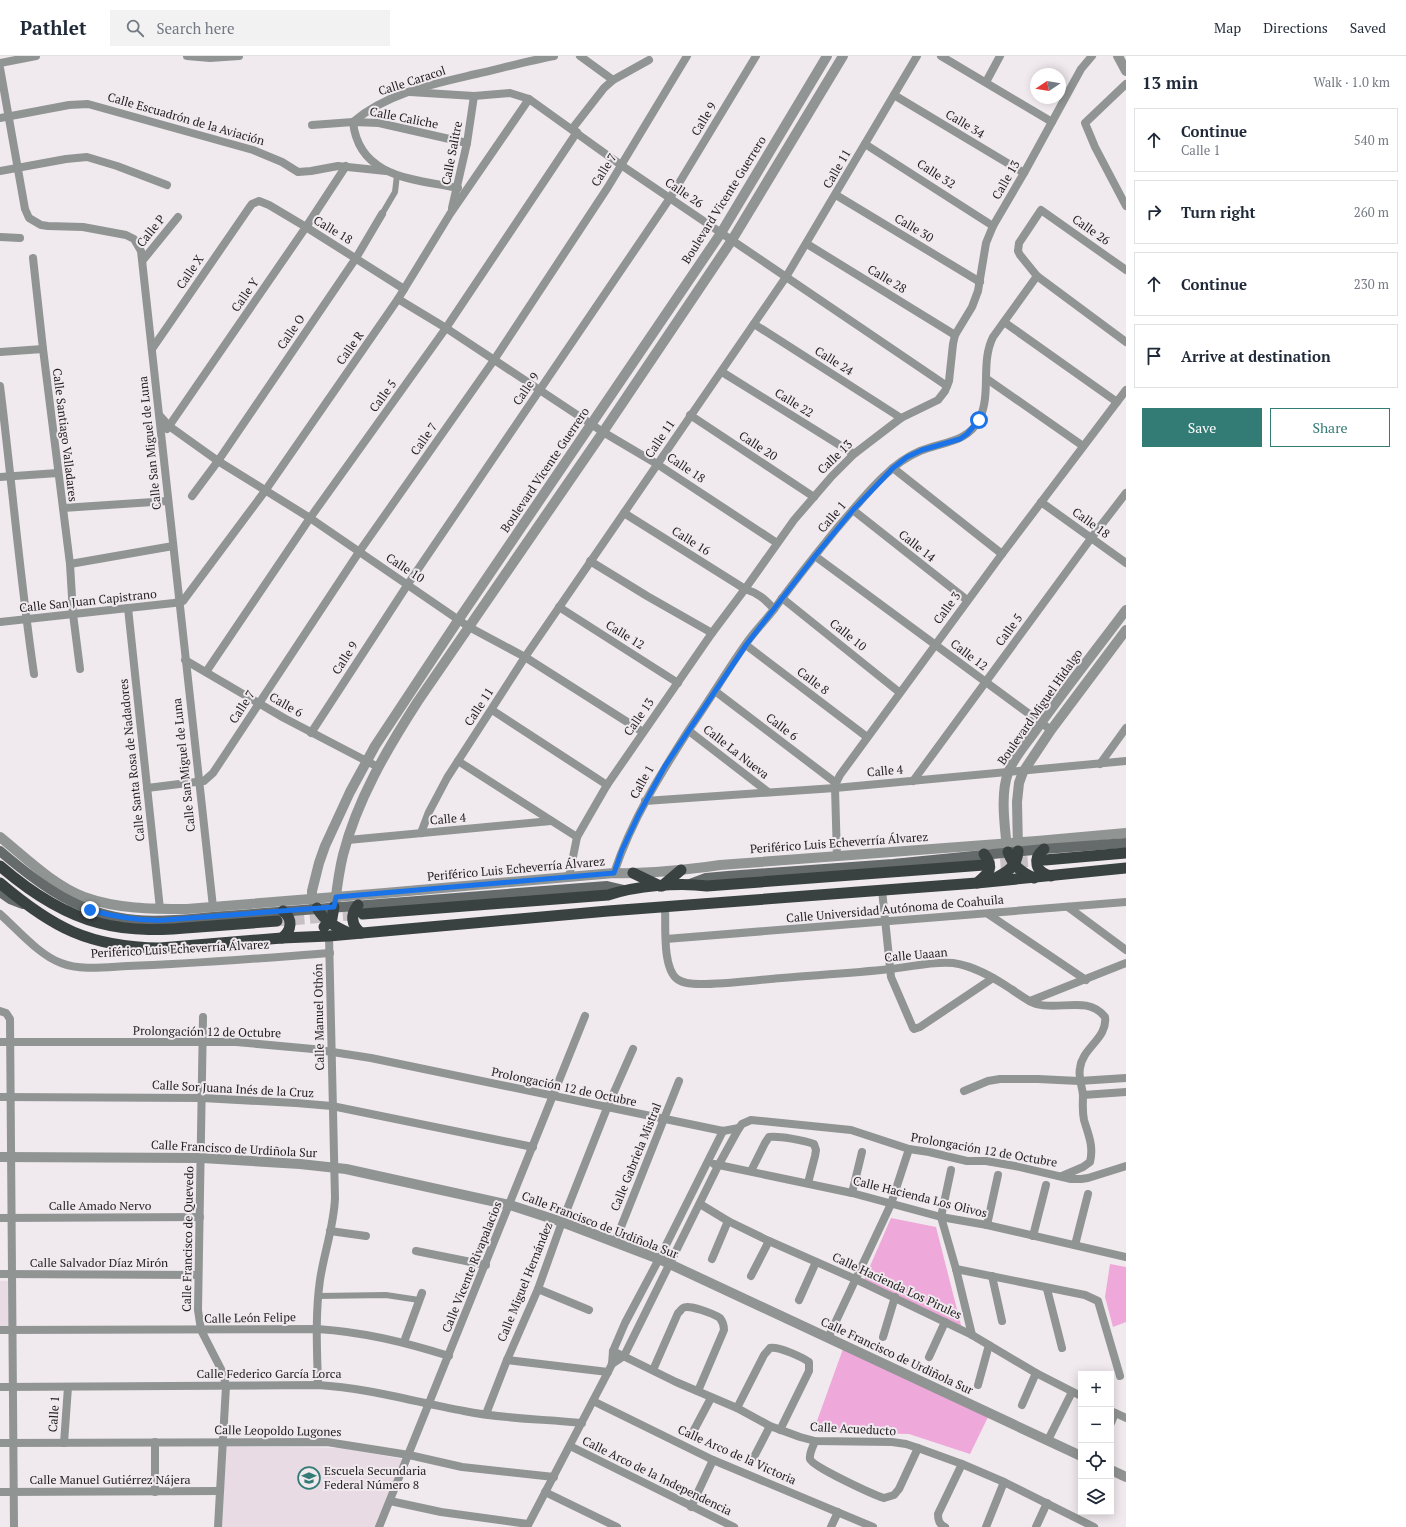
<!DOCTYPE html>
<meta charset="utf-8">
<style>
body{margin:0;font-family:"PT Serif",serif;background:#f2f2f3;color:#1f2937}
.controls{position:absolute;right:12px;bottom:12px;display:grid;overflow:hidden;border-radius:0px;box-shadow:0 2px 10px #0003}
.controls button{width:36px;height:36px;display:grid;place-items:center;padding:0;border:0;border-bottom:1px solid #e0e1e3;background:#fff;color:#1f2937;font:20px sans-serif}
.compass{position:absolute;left:1030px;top:12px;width:36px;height:36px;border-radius:50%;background:#fff;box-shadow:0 2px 10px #0003;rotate:258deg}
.stop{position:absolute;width:12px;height:12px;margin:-9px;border:3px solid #1a73e8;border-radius:50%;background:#fff}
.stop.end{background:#1a73e8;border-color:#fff;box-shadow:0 1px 4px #0008}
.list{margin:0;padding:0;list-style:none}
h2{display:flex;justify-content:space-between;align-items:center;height:52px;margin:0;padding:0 16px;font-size:17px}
h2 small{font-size:13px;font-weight:400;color:#747a83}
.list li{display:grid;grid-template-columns:26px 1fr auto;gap:12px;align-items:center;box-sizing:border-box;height:64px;margin:0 8px 8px;padding:0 8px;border:1px solid #e0e1e3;border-radius:0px}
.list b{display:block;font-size:15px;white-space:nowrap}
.list p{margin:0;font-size:13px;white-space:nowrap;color:#747a83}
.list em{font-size:13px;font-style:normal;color:#747a83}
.actions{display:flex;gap:8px;padding:12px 16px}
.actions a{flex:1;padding:9px 0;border:1px solid #337b75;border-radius:0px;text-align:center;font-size:14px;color:#337b75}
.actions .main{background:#337b75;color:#fff}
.icon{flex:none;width:22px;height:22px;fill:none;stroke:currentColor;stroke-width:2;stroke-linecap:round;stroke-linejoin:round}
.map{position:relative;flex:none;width:1126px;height:1471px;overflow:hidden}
header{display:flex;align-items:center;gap:24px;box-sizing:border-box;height:56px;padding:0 20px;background:#fff;border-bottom:1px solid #e0e1e3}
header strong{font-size:19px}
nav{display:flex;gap:22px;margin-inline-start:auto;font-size:14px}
.search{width:280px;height:36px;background:#f2f2f3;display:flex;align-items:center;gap:10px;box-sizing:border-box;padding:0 14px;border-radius:0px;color:#747a83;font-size:15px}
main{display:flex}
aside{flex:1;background:#fff}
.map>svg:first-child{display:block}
</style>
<header>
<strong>Pathlet</strong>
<div class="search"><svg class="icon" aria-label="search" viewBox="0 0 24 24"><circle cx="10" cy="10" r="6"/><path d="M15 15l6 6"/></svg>Search here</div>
<nav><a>Map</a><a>Directions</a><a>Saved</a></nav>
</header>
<main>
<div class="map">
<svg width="1126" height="1471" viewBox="0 0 1126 1471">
<rect width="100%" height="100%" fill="#f0e9ee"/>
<g fill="#e9dbe4">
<polygon points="0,1225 9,1225 10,1270 0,1270"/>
<polygon points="226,1390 344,1392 402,1403 375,1471 221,1471"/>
</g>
<g fill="#eea8da">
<polygon points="891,1162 936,1171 962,1273 864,1224"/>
<polygon points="1110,1208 1126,1211 1126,1266 1113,1271 1105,1241"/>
<polygon points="843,1293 988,1361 970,1398 909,1378 813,1376"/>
</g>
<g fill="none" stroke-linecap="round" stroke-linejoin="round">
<g stroke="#c6c0c4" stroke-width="11" stroke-dasharray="11 5.5" stroke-linecap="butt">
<polyline points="984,809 1045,804"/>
<polyline points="277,865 362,858"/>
</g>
<g stroke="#909493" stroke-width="6">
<polyline points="382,158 395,136 397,119"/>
<polyline points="318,1240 386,1239 419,1244"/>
</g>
<g stroke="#909493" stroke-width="8">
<polyline points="187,0 210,2 239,0"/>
<polyline points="580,0 613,24"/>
<polyline points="941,0 1052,66"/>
<polyline points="0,7 36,0"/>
<polyline points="0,12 25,153 29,162 41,169 48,170 83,171 126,179 134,183 141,195 213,851"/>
<polyline points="986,26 1000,0"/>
<polyline points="1126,28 1085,67 1095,91 1126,150"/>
<polyline points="410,36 474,40 510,37 529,43 621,109 947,330"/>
<polyline points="894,39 1024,117"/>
<polyline points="0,62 69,49 88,48 253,94 282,106 298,116 311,115 338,110 386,115"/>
<polyline points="312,69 353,66 379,67 467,87"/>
<polyline points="572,73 604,32 613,24 649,4"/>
<polyline points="865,88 993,170"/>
<polyline points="0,115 66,103 87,101 117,110 167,129"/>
<path d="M458,132C414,123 359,122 353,66C387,37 433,28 476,18C502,12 528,5 554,0"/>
<polyline points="836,139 980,226"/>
<polyline points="452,152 467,87 474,40"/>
<polyline points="0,181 20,182"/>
<polyline points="807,188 955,279"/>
<polyline points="33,202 43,293 70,508 73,558 80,613"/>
<polyline points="143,204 178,161"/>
<polyline points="1126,214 1041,154 1019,187 1018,195 1020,199 1037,220 1126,286"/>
<polyline points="398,243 446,272 603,376 657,408 777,487"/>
<polyline points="1004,266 1117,346"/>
<polyline points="754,268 901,362"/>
<polyline points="152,293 249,152 252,148 259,145 269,149 306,171 404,233"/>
<polyline points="0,296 43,293"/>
<polyline points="722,316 854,398"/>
<polyline points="987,323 1083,390"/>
<path d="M0,330C12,426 20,523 34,618"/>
<polyline points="690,359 814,441"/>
<polyline points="160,360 169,370 218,405 310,462 469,571 525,601 643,676"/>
<polyline points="167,373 306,171 346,110"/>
<polyline points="893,412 1002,498"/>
<polyline points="0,421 58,417"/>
<polyline points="192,440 218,405 356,202 382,158"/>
<polyline points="1041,446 1126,507"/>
<polyline points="63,452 168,445"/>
<polyline points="853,454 967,544"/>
<path d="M624,457L745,533C758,537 765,543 774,553"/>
<polyline points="815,500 1051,674"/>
<polyline points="590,505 647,540 712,577"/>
<polyline points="70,508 173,490"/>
<polyline points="782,542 899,636"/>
<polyline points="559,551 678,627"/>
<polyline points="128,552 160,853"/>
<polyline points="0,566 174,547 183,545 265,435 398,243 450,158 529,43"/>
<polyline points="746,589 867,681"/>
<polyline points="185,604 284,662 378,711"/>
<polyline points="206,616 310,462 446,272 577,76"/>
<polyline points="715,635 836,727"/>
<polyline points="492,654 607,729"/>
<polyline points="689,675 768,736"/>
<polyline points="311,677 408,528 670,142 756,0"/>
<polyline points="458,705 577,781"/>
<polyline points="1100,708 1126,672"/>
<polyline points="913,725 1092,481 1126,437"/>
<polyline points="147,732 204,725 213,717 359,496 494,304 608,131 687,0"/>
<polyline points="645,745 835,732 1126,705"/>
<polyline points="421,777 429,756 447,722 525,601 786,221 917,0"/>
<polyline points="348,784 551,765"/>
<polyline points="837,801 835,732 836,727 840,719 1002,498 1126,334"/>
<path d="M614,817C632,763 660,719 690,672C709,645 726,616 745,589C754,576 765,565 775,552C795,524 816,498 838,471C853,454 867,436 884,420C894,410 906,401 920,395C941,386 967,387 979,364C992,338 980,307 993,281L1037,220"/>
<polyline points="569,821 577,781 607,729 712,577 745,533 794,464 832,420 854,398 901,362 938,344 945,335 949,325 953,288 955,279 972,251 978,235 986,187 993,170 1024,117 1081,13 1092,0"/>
<polyline points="882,834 891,921 913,972 914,973 920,971 993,922"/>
<path d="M665,851C666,869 662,911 677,923C684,928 693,928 700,928C728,928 755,924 782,922C818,919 854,917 890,913C911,911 932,905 953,907C974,910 993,921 1011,933C1019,938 1027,945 1036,948C1059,955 1088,939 1105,961C1108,982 1082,992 1080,1012C1078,1022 1082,1029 1083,1039C1083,1048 1082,1054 1084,1064C1088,1078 1094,1090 1090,1106L1083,1111L1062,1120"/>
<polyline points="1068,851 1126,894"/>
<path d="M0,858C18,874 39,899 61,907C81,915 107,911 128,910C195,908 263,902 330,897"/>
<polyline points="988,858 1086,924"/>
<polyline points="666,883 1126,846"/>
<polyline points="1030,945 1126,907"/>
<polyline points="0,955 6,957 10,963 14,1471"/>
<polyline points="203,961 198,1254 201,1274 223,1317 226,1330 218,1471"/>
<polyline points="0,986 236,986 313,993 371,1002 723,1075 739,1072"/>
<polyline points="964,1035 988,1025 1000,1023 1038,1023 1079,1025 1126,1022"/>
<polyline points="1083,1039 1126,1036"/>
<polyline points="0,1041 202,1042 296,1047 332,1050 533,1091"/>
<polyline points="714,1108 852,1137 941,1161 987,1169 1126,1201"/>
<polyline points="951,1114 941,1161 956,1213 972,1279"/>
<path d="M751,1115L765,1087L769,1081C780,1080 803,1084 814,1088L816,1094L815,1100L808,1127"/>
<polyline points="852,1137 862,1096"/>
<polyline points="700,1148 728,1165 769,1185 855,1223 972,1279 1036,1317 1081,1340"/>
<polyline points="0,1162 200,1161"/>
<polyline points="987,1169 998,1119"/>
<polyline points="330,1175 366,1180"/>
<polyline points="1033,1180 1046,1129"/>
<polyline points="615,1186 679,1025"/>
<polyline points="1075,1189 1088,1138"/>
<polyline points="416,1195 486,1209"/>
<polyline points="712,1203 728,1165"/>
<polyline points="956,1213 1085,1239 1098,1245 1120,1320"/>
<polyline points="0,1218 198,1219"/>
<polyline points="751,1220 769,1185"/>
<polyline points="992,1220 1002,1265"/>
<polyline points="538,1233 589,1254"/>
<polyline points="1047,1233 1062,1292"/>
<polyline points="799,1244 816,1206"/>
<path d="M0,1274L317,1273C364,1276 404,1286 449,1300"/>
<polyline points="883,1281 895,1241"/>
<polyline points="828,1282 891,1148 909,1093"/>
<polyline points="404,1286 422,1237"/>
<polyline points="613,1295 676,1326 737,1352 770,1370 800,1381 815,1385 892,1386 906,1388 918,1392 962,1408 1004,1426 1094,1471"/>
<polyline points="929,1301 945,1266"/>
<polyline points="507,1304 608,1316"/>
<polyline points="612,1308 624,1300 718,1110 739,1072 742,1068 751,1064 851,1074 909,1093 929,1096 967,1105 986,1105 1015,1110 1071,1123 1081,1123 1088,1122 1126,1110"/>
<path d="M653,1314L678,1257C680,1256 681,1253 683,1252C689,1248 714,1258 720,1262C723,1266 724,1270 724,1274L698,1335"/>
<path d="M318,1329C317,1294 315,1259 320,1224C324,1197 334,1170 335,1142L329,880"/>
<polyline points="978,1329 989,1289"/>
<path d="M0,1331L318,1329C368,1332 415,1346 464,1355C502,1363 543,1363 582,1367"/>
<polyline points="593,1345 713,1404 873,1471"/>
<polyline points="1022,1349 1036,1317"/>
<path d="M737,1352L764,1299L770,1292C778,1290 802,1301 809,1306V1315L780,1374"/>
<polyline points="1111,1355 1126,1362"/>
<polyline points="486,1358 507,1304 538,1233 562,1166 607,1052 633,993"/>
<polyline points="1111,1367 1115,1357"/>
<polyline points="694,1374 711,1342"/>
<polyline points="1048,1384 1072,1336"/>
<path d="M815,1385C813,1391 809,1397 810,1403C813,1411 874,1439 884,1442L894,1439L899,1433L918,1392"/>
<polyline points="155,1386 155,1436"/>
<polyline points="0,1387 327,1386 409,1399 462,1411 554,1421"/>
<polyline points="64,1387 68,1331"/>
<polyline points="570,1390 734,1471"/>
<polyline points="754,1401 770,1370"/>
<polyline points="0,1436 220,1435"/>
<polyline points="545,1436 617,1471"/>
<polyline points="390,1445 441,1456 528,1468"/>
<polyline points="691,1451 713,1404"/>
<polyline points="379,1471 585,960"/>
<polyline points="527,1471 608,1316 612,1308 613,1295 625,1267 659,1203 723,1075"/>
<polyline points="831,1471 838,1456"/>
<path d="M945,1471C939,1468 938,1464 938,1458L962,1408"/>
<polyline points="986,1471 1004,1426"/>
<polyline points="1036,1471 1047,1447"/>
</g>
<g stroke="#909493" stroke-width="10">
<polyline points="1118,0 1126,15"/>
<path d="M0,781C26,802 53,829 84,841C117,853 152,853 187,853L385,837L614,817C650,818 685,814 720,809L1037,785L1126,777"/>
<path d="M1007,793C1005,771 1000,739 1008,717C1013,702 1027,687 1036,674C1065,633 1096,594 1126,554"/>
<polyline points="1018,793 1017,746 1019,727 1023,716 1051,674 1126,574"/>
<path d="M335,848C337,831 339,815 343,799C357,744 387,693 418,645L603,376L732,184L843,0"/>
<polyline points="315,849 312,843 312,835 319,807 325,790 350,736 375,690 459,563 721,177 827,0"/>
<polyline points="0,1101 202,1102 300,1108 346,1113 510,1149 562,1166 659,1203 1081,1400"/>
<polyline points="1111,1414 1126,1421"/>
</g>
<g stroke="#656a6a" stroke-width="10">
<path d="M0,795C41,830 80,859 136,864C166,867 197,862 227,860L607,830L624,834"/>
<polyline points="690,828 706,822 728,820 893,808 1044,793 1126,787"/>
<polyline points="0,836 10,843 23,848"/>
</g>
<g stroke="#3a4241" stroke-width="11">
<path d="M1044,793C1032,803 1035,816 1051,820"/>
<path d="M1008,796C1013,810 1021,816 1034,822"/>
<polyline points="1045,804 1126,797"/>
<path d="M0,810C29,835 61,857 99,867C132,876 165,874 199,871C225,869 251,867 277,865"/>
<polyline points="633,817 660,830"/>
<path d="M992,824C1005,817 1017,812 1018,795"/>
<path d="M0,827C53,872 89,891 160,892L282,882L329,880L608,855L977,827L1126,812"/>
<path d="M977,827C989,817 995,812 984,798"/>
<polyline points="662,830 681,814"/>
<path d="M358,849C350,859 351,869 361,877"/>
<path d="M317,852C324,865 336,871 349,877"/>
<path d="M363,858L608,839C636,830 678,826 707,830L984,809"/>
<polyline points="324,871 332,862 334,851"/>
<path d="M282,882C292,874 293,863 283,855"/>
</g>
</g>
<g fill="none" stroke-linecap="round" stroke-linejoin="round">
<path stroke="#1a73e8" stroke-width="5" d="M90,854C115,861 138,865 164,864L334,851L336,841L614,817L622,794L639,758L665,710L746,589L815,500L853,454L893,412L907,401L922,394L960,383L967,378L979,364"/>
</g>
<defs>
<g id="school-ring" transform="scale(1.15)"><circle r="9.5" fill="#f0e9ee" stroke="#337b75" stroke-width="1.5"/><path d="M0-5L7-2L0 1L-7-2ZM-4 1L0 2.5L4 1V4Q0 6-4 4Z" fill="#337b75"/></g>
</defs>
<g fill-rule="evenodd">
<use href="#school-ring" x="309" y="1422"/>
</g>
<g text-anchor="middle" stroke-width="4" stroke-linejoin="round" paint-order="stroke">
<g font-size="12" fill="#1f1d1e" stroke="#f0e9ee">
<text transform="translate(412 25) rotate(-18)" y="4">Calle Caracol</text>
<text transform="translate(404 62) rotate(11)" y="4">Calle Caliche</text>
<text transform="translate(186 63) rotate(16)" y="4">Calle Escuadrón de la Aviación</text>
<text transform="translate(704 63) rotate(-59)" y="4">Calle 9</text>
<text transform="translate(965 68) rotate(31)" y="4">Calle 34</text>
<text transform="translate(452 97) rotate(-79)" y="4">Calle Salitre</text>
<text transform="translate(837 113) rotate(-60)" y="4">Calle 11</text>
<text transform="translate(604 114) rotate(-58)" y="4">Calle 7</text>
<text transform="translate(936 118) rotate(33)" y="4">Calle 32</text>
<text transform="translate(1006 124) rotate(-60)" y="4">Calle 13</text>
<text transform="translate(684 137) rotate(34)" y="4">Calle 26</text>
<text transform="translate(724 144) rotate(-58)" y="4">Boulevard Vicente Guerrero</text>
<text transform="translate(914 172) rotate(31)" y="4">Calle 30</text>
<text transform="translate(333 174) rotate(31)" y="4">Calle 18</text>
<text transform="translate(1091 174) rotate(35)" y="4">Calle 26</text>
<text transform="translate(151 175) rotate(-51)" y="4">Calle P</text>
<text transform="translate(190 216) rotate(-56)" y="4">Calle X</text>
<text transform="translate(887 223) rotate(31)" y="4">Calle 28</text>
<text transform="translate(245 239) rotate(-55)" y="4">Calle Y</text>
<text transform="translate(291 276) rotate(-56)" y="4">Calle O</text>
<text transform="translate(350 292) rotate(-55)" y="4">Calle R</text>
<text transform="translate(834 305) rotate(32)" y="4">Calle 24</text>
<text transform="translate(526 333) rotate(-56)" y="4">Calle 9</text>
<text transform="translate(383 340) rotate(-54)" y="4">Calle 5</text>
<text transform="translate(794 347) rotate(32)" y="4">Calle 22</text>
<text transform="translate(65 379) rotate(83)" y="4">Calle Santiago Valladares</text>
<text transform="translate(424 383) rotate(-55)" y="4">Calle 7</text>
<text transform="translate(660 383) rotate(-56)" y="4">Calle 11</text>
<text transform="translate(150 387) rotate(-96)" y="4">Calle San Miguel de Luna</text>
<text transform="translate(758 390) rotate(33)" y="4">Calle 20</text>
<text transform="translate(835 401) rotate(-44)" y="4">Calle 13</text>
<text transform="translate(686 412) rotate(34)" y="4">Calle 18</text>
<text transform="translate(545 414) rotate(-56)" y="4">Boulevard Vicente Guerrero</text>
<text transform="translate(832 461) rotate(-50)" y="4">Calle 1</text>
<text transform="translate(1091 467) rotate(36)" y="4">Calle 18</text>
<text transform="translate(691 485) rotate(32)" y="4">Calle 16</text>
<text transform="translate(917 490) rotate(38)" y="4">Calle 14</text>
<text transform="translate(405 512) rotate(33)" y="4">Calle 10</text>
<text transform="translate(88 545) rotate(-6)" y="4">Calle San Juan Capistrano</text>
<text transform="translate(947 552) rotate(-54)" y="4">Calle 3</text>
<text transform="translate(1009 574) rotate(-54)" y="4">Calle 5</text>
<text transform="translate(625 579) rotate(32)" y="4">Calle 12</text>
<text transform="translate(848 579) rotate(39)" y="4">Calle 10</text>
<text transform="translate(969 599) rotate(37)" y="4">Calle 12</text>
<text transform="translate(345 602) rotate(-57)" y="4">Calle 9</text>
<text transform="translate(813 625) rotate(37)" y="4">Calle 8</text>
<text transform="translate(286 649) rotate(30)" y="4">Calle 6</text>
<text transform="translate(242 651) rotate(-57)" y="4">Calle 7</text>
<text transform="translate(479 651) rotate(-57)" y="4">Calle 11</text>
<text transform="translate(1040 651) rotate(-55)" y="4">Boulevard Miguel Hidalgo</text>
<text transform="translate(639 661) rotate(-55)" y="4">Calle 13</text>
<text transform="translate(782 671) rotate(37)" y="4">Calle 6</text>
<text transform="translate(736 696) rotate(38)" y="4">Calle La Nueva</text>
<text transform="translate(132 704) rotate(-96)" y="4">Calle Santa Rosa de Nadadores</text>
<text transform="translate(184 709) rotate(-96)" y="4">Calle San Miguel de Luna</text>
<text transform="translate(885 715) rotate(-5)" y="4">Calle 4</text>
<text transform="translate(642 726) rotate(-61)" y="4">Calle 1</text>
<text transform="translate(448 763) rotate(-5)" y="4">Calle 4</text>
<text transform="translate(839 787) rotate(-4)" y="4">Periférico Luis Echeverría Álvarez</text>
<text transform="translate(516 813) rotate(-5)" y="4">Periférico Luis Echeverría Álvarez</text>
<text transform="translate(895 853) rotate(-5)" y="4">Calle Universidad Autónoma de Coahuila</text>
<text transform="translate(180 893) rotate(-3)" y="4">Periférico Luis Echeverría Álvarez</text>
<text transform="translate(916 899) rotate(-5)" y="4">Calle Uaaan</text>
<text transform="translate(319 961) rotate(-91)" y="4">Calle Manuel Othón</text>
<text transform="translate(207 976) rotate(1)" y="4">Prolongación 12 de Octubre</text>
<text transform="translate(564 1031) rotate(12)" y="4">Prolongación 12 de Octubre</text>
<text transform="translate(233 1033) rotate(3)" y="4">Calle Sor Juana Inés de la Cruz</text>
<text transform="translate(234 1093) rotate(3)" y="4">Calle Francisco de Urdiñola Sur</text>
<text transform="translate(984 1094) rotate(10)" y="4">Prolongación 12 de Octubre</text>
<text transform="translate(636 1101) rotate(-68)" y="4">Calle Gabriela Mistral</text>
<text transform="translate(920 1141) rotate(14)" y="4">Calle Hacienda Los Olivos</text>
<text x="100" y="1154">Calle Amado Nervo</text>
<text transform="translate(600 1169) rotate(21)" y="4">Calle Francisco de Urdiñola Sur</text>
<text transform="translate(188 1183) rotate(-89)" y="4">Calle Francisco de Quevedo</text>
<text x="99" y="1211">Calle Salvador Díaz Mirón</text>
<text transform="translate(472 1211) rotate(-68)" y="4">Calle Vicente Rivapalacios</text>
<text transform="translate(525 1226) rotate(-68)" y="4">Calle Miguel Hernández</text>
<text transform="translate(897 1230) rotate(25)" y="4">Calle Hacienda Los Pirules</text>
<text transform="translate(250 1262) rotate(-1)" y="4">Calle León Felipe</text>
<text transform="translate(897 1300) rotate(25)" y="4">Calle Francisco de Urdiñola Sur</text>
<text x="269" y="1322">Calle Federico García Lorca</text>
<text transform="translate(54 1358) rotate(-86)" y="4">Calle 1</text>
<text transform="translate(853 1373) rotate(3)" y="4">Calle Acueducto</text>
<text transform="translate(278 1375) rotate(1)" y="4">Calle Leopoldo Lugones</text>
<text transform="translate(737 1399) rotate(24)" y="4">Calle Arco de la Victoria</text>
<text transform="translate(657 1420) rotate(26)" y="4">Calle Arco de la Independencia</text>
<text x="110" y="1428">Calle Manuel Gutiérrez Nájera</text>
</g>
<g font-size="12" fill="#1f1d1e" stroke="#f0e9ee" text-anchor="start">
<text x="324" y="1419">Escuela Secundaria<tspan x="324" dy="14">Federal Número 8</tspan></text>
</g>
</g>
</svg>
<div class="controls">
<button>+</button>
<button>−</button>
<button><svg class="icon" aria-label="locate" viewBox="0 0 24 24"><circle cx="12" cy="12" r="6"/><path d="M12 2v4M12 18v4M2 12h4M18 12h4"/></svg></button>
<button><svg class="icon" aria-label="layers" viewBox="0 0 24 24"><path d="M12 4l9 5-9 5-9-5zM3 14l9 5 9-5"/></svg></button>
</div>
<svg class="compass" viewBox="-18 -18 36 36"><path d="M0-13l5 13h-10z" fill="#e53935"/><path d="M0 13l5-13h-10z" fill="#747a83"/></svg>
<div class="stop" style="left:979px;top:364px"></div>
<div class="stop end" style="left:90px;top:854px"></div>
</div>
<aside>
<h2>13 min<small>Walk · 1.0 km</small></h2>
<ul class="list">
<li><svg class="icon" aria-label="ahead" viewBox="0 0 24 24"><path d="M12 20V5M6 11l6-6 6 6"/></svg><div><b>Continue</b><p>Calle 1</p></div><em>540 m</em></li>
<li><svg class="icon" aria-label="right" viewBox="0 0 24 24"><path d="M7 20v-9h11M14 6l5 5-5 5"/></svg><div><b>Turn right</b></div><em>260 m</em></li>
<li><svg class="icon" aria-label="ahead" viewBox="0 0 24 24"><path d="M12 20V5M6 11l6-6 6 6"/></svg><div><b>Continue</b></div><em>230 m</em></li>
<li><svg class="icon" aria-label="arrive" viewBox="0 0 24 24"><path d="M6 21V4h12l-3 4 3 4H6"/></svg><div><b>Arrive at destination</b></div></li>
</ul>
<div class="actions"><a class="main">Save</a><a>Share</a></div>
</aside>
</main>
